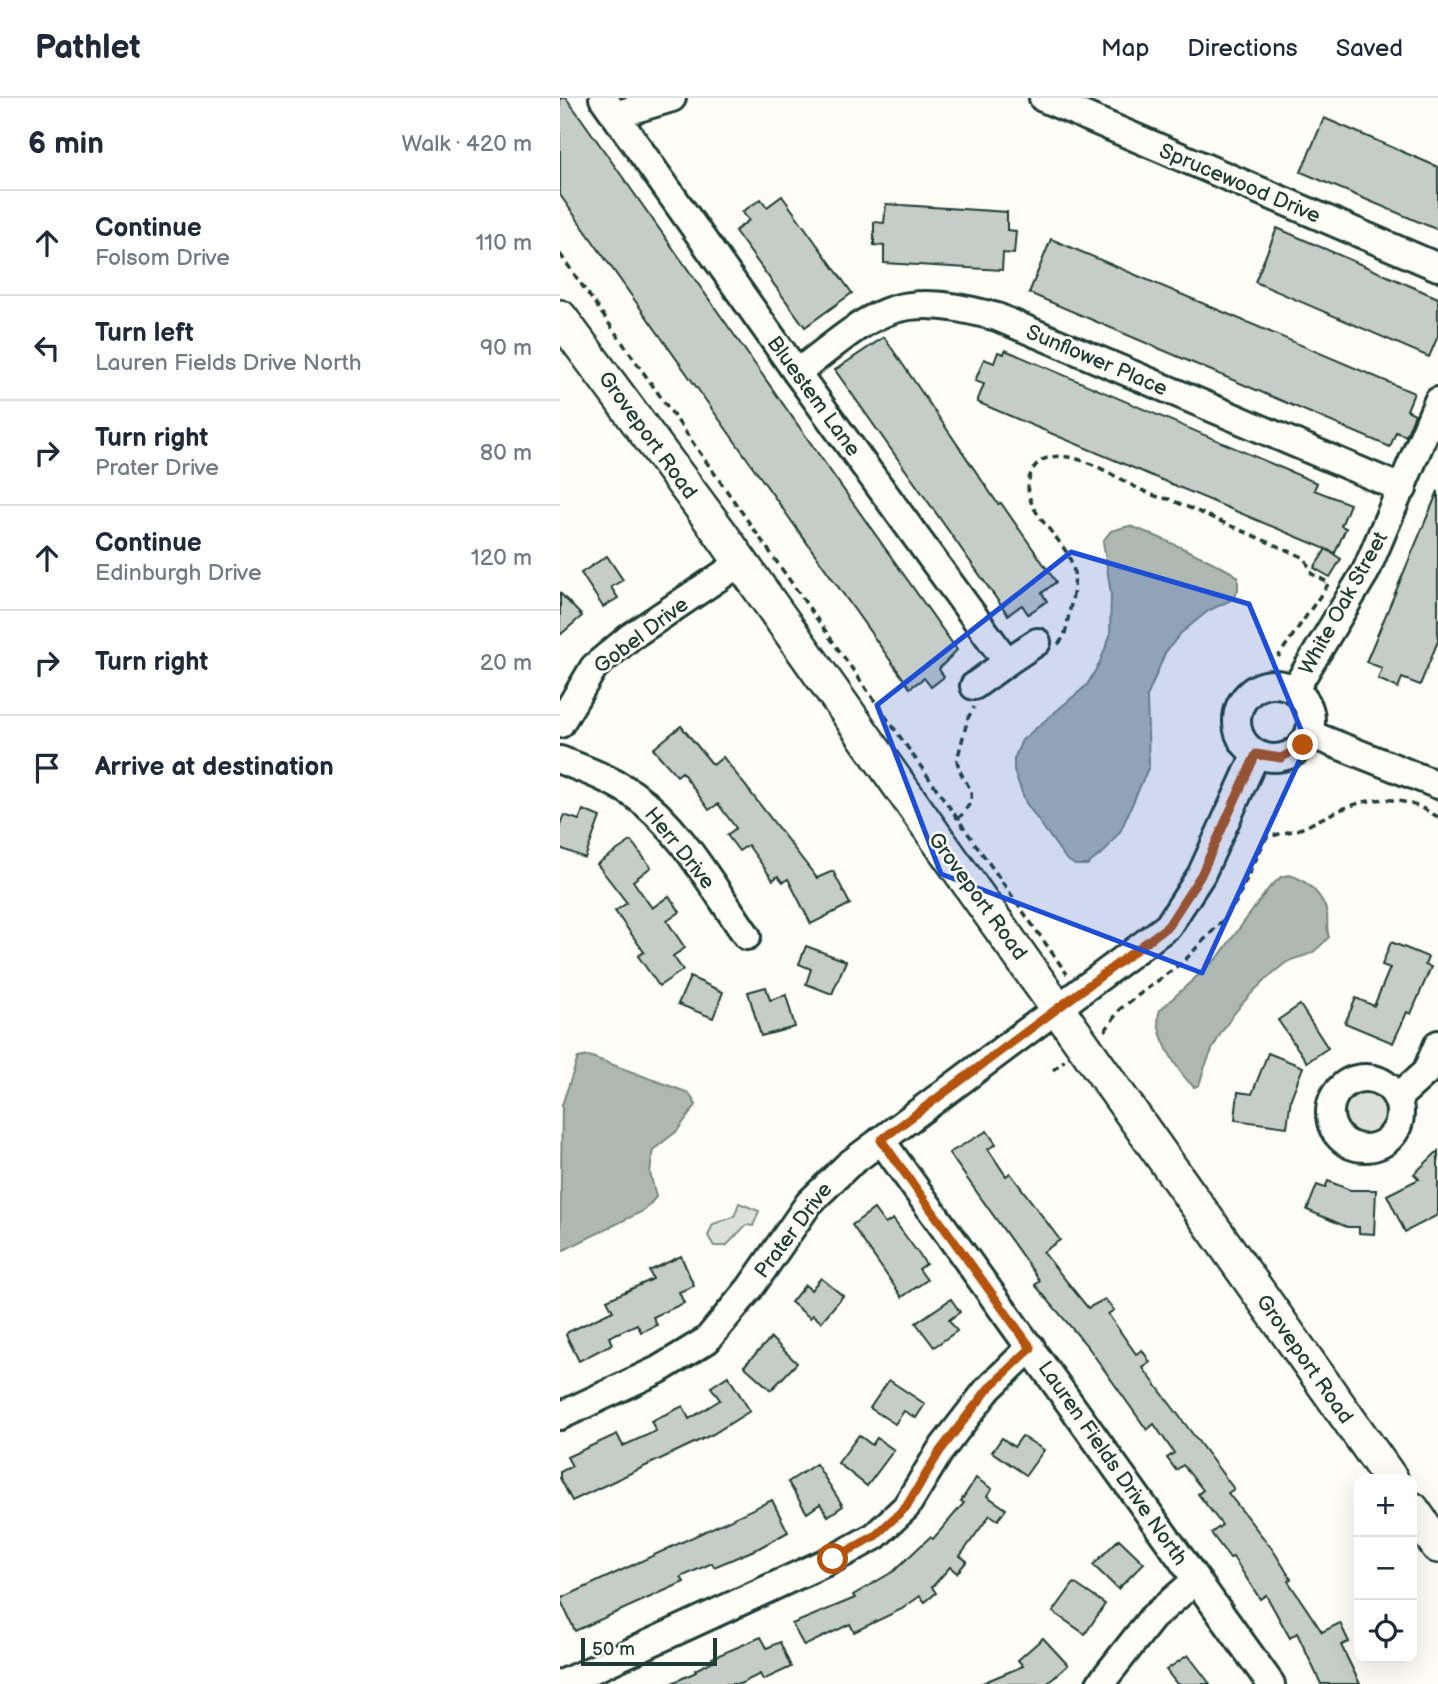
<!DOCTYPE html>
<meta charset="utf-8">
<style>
body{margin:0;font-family:"Balsamiq Sans",sans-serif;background:#f6f6f7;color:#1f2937}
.controls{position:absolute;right:21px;bottom:21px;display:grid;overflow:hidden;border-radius:14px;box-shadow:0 7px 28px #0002}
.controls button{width:63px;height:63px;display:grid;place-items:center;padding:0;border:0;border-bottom:2px solid #e0e1e3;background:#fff;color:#1f2937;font:35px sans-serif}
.scale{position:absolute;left:21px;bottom:18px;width:136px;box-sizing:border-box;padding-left:7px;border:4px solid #1f3d34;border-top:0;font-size:19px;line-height:24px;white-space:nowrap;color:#1f3d34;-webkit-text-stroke:5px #fdfcf7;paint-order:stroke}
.stop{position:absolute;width:21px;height:21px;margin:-16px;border:5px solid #b45309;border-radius:50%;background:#fff}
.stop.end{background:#b45309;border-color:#fff;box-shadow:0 2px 7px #0008}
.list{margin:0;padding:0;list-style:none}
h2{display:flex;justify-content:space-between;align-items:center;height:91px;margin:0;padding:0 28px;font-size:30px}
h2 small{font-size:23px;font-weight:400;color:#747a83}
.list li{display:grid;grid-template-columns:46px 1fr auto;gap:21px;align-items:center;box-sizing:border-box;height:105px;padding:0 28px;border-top:2px solid #e0e1e3}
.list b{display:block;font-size:26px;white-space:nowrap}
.list p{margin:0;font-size:23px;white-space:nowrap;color:#747a83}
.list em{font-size:23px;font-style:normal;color:#747a83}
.icon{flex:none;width:38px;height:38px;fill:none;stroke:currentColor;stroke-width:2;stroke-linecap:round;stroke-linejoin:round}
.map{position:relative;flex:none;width:878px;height:1586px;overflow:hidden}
header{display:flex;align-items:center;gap:42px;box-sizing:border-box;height:98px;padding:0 35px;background:#fff;border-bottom:2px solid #e0e1e3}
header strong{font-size:33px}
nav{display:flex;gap:38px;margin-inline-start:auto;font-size:24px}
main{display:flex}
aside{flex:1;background:#fff}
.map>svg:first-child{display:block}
</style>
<header>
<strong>Pathlet</strong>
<nav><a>Map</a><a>Directions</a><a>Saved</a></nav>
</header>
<main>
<aside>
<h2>6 min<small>Walk · 420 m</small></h2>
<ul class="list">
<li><svg class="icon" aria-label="ahead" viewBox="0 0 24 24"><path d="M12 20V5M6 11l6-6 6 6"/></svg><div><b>Continue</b><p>Folsom Drive</p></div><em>110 m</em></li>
<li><svg class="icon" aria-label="left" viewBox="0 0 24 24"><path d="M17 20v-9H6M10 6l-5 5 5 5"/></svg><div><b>Turn left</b><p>Lauren Fields Drive North</p></div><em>90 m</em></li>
<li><svg class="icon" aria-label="right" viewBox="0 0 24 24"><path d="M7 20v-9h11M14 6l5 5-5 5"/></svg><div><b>Turn right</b><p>Prater Drive</p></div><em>80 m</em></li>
<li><svg class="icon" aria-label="ahead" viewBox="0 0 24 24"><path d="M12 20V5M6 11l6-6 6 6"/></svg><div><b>Continue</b><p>Edinburgh Drive</p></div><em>120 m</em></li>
<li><svg class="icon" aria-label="right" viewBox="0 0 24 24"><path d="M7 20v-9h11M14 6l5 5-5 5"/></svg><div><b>Turn right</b></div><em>20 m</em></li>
<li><svg class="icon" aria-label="arrive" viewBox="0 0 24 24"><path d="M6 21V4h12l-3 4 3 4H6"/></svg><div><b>Arrive at destination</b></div></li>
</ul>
</aside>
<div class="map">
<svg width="878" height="1586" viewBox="0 0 878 1586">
<rect width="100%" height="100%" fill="#fdfcf7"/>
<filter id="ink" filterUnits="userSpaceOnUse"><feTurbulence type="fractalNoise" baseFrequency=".0143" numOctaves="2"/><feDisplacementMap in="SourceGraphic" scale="14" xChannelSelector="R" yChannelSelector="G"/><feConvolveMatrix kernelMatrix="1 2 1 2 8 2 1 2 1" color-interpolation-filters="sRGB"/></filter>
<g filter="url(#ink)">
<g fill="#dde0db" stroke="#7e8e88" stroke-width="2">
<circle cx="807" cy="1016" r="24"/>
<polygon points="179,1105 199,1113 193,1128 186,1127 166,1148 154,1148 148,1138 153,1126 174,1119"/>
</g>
<g fill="#aeb8b1" stroke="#75877f" stroke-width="2">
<path d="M569,428C582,431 669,470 678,479V492L673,501L648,513L621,535L605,555L587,599L589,668L561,732L545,753L527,767H515L506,761L466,705L454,673V661L462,642L527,587L539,566L550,538L551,496L543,443L551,433Z"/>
<path d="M729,777C746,781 764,798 767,816C768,824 766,831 769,839C764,844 759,850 753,854C744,860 733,859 724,866C682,899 653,936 639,987L634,989C619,976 591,932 600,912L659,858L709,790L721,779Z"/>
<polygon points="29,958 129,995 136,1007 117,1033 93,1052 90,1075 96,1099 85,1112 0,1154 2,1007 18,960"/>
</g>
<g fill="#c6cdc7" stroke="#1f3d34" stroke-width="2">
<polygon points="0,0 6,0 18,16 397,552 379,571 384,579 371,589 364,580 350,590 0,97"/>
<polygon points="764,20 878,69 878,132 741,74"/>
<polygon points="222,98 292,195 245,229 175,133 189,122 182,114 201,101 207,109"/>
<polygon points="326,106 447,114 447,132 456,133 454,156 443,155 442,172 324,165 324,148 314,147 314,124 324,125"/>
<polygon points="717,130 878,200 878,238 869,259 695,184"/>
<polygon points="491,141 854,295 847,312 855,316 846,338 836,334 830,349 469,195"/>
<polygon points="324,239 438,406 441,405 496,484 482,495 487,503 468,516 462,507 448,517 275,272"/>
<polygon points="445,252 757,385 754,392 790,406 781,428 786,430 775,455 417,304 424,286 415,283 424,261 434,265 438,254 444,256"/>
<polygon points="878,393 878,543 860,587 842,580 838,590 818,581 822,570 806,564"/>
<polygon points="766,451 781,461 770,479 754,470"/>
<polygon points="47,458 63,482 51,489 58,500 43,509 21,475"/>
<polygon points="0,495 22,518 0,537"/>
<polygon points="121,628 153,667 163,659 257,780 273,773 290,806 251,826 228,781 223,784 218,778 213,782 188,747 179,753 167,737 176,730 158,706 149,712 122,674 117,678 93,651"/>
<polygon points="23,712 40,719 25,760 0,750 0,726 4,717 19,722"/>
<polygon points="71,743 91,769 73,783 92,810 109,798 120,814 107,823 125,850 113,858 123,872 99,888 78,858 84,854 55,813 67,805 37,766"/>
<polygon points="831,844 868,859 865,867 871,869 851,916 847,914 833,945 785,925 796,900 814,908 830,870 822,867"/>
<polygon points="246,848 286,863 272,896 246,886 251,871 239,866"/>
<polygon points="130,879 163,894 153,920 118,906"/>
<polygon points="206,889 210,902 226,897 235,929 201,938 188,894"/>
<polygon points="740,907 768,950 747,964 718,922"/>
<polygon points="708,955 743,969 731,1000 727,1029 675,1022 678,994 692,996"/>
<polygon points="427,1033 436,1046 428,1051 446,1078 450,1075 500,1142 483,1154 528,1210 545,1201 554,1212 548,1216 576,1256 582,1252 590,1264 583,1270 674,1391 668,1395 713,1452 731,1481 728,1483 762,1534 780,1525 789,1544 781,1547 800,1586 761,1586 737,1535 730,1540 706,1497 700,1501 673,1459 670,1460 651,1435 662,1427 638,1396 643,1392 623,1367 616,1372 607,1360 614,1355 594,1326 587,1332 528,1249 475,1187 480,1183 389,1055"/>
<polygon points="878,1053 878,1117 845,1134 827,1097 859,1081 854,1076"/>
<polygon points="768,1083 790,1092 816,1092 814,1136 799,1135 799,1129 787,1129 747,1112 757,1087 765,1090"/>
<polygon points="314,1111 325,1126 333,1121 366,1166 359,1171 367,1182 342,1199 292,1127"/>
<polygon points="121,1158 134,1188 119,1194 124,1205 93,1219 97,1227 81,1234 77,1226 49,1239 52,1246 19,1263 6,1237 8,1234 53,1213 47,1202 93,1181 89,1173"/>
<polygon points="261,1180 283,1198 261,1224 253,1217 250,1220 231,1204 245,1187 251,1192"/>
<polygon points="391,1201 400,1214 389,1222 397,1233 374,1249 356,1225"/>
<polygon points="211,1240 237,1265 211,1292 184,1268"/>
<polygon points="168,1278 190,1313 153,1336 12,1403 0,1380 0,1374 12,1368 7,1359 57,1336 63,1348 96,1333 91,1323 123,1308 129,1321 160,1302 151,1289"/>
<polygon points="329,1282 365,1306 356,1320 344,1313 335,1326 310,1310"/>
<polygon points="299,1337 312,1347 317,1340 334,1352 307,1388 278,1365"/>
<polygon points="462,1338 484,1352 466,1377 432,1354 442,1340 454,1349"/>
<polygon points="256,1366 283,1408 268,1418 260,1406 247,1415 228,1384"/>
<polygon points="416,1380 432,1391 427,1398 446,1411 438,1422 430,1417 400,1458 407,1463 397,1475 390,1469 372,1489 376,1495 365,1504 360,1498 342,1511 294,1534 290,1526 244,1548 232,1526 295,1500 293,1497 334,1473 370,1439 373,1441 404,1405 401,1403"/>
<polygon points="212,1402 228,1434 199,1450 154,1469 152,1465 121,1479 124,1484 15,1533 0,1501"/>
<polygon points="559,1441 584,1465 558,1491 533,1467"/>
<polygon points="514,1485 545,1506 525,1536 493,1514"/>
<polygon points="201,1539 207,1550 220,1544 231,1569 203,1582 200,1576 180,1586 110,1586 136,1574 135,1572 153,1563 152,1560"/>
<polygon points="483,1540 508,1567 487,1586 420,1586 463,1568 458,1562"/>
<polygon points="628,1557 650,1586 617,1586 606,1572"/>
</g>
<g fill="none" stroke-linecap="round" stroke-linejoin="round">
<g stroke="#1f3d34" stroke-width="32">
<g id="minor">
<polyline points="43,0 237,275 447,564 477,544"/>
<polyline points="483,0 878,169"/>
<polyline points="55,17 112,0"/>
<path d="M237,275C317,213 333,191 437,219L843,391"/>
<circle cx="714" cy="623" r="37"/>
<polyline points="414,588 447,564"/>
<polyline points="735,591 806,473 878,303"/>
<polyline points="0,626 34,569 70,539 180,465"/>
<polyline points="750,636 878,687"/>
<path d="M0,662C24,671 51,681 73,696C121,730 153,790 187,838"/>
<circle cx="805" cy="1015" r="35"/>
<polyline points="837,1000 866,974 878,946"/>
<polyline points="321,1042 711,1586"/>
<polyline points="0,1318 98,1272 147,1242 190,1190 249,1105 288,1067 608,828 641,777 696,656"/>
<polyline points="1,1586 273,1461 315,1438 346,1409 380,1353 428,1291 471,1249"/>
<polyline points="540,1586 592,1520 636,1482"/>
</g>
</g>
<g stroke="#1f3d34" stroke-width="38">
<g id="major">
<polyline points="0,219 161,436 831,1381"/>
<polyline points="852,1411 878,1448"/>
</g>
</g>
<g stroke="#1f3d34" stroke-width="3.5" stroke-dasharray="7 5" stroke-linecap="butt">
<polyline points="0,156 507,876"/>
<path d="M498,546C506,540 507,526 509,516C512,501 517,484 513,469C504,436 456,412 471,375C475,366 481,361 491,359C530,352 575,398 609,401L745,460L752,476L769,485L718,559"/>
<path d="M398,721C426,691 402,691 397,662L408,620L414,609"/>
<path d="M545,933L560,911L624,863L663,822L676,804L706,740C719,735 734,734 747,728C795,703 828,688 878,719"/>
<polyline points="493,972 505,962"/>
</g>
<use href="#minor" stroke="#fdfcf7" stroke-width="26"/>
<use href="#major" stroke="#fdfcf7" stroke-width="33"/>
</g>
</g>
<g fill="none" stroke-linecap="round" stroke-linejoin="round" filter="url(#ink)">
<polyline stroke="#b45309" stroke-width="9" points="273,1461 315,1438 346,1409 380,1353 428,1291 471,1250 321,1042 608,828 641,777 696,656 721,660 743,647"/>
</g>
<path fill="#1d4ed8" fill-opacity="0.2" stroke="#1d4ed8" stroke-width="5" stroke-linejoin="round" d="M511,454L689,506L747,646L642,875L381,776L317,607Z"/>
<g text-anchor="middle" stroke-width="5" stroke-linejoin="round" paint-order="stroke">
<g font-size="21" fill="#1f3d34" stroke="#fdfcf7">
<text transform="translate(680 85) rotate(23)" y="7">Sprucewood Drive</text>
<text transform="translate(537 262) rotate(23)" y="7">Sunflower Place</text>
<text transform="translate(254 298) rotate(54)" y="7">Bluestem Lane</text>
<text transform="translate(88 337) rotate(54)" y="7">Groveport Road</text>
<text transform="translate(783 505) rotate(-61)" y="7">White Oak Street</text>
<text transform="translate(81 537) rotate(-37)" y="7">Gobel Drive</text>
<text transform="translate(120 750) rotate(51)" y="7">Herr Drive</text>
<text transform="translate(418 798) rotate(54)" y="7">Groveport Road</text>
<text transform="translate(233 1132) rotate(-53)" y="7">Prater Drive</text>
<text transform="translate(745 1261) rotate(55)" y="7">Groveport Road</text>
<text transform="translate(553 1365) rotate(55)" y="7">Lauren Fields Drive North</text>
</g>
</g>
</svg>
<div class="controls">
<button>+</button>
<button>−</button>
<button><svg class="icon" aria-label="locate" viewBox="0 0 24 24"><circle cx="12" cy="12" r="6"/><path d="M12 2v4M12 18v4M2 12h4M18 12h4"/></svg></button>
</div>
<div class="scale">50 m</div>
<div class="stop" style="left:273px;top:1461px"></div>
<div class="stop end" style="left:743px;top:647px"></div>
</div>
</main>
